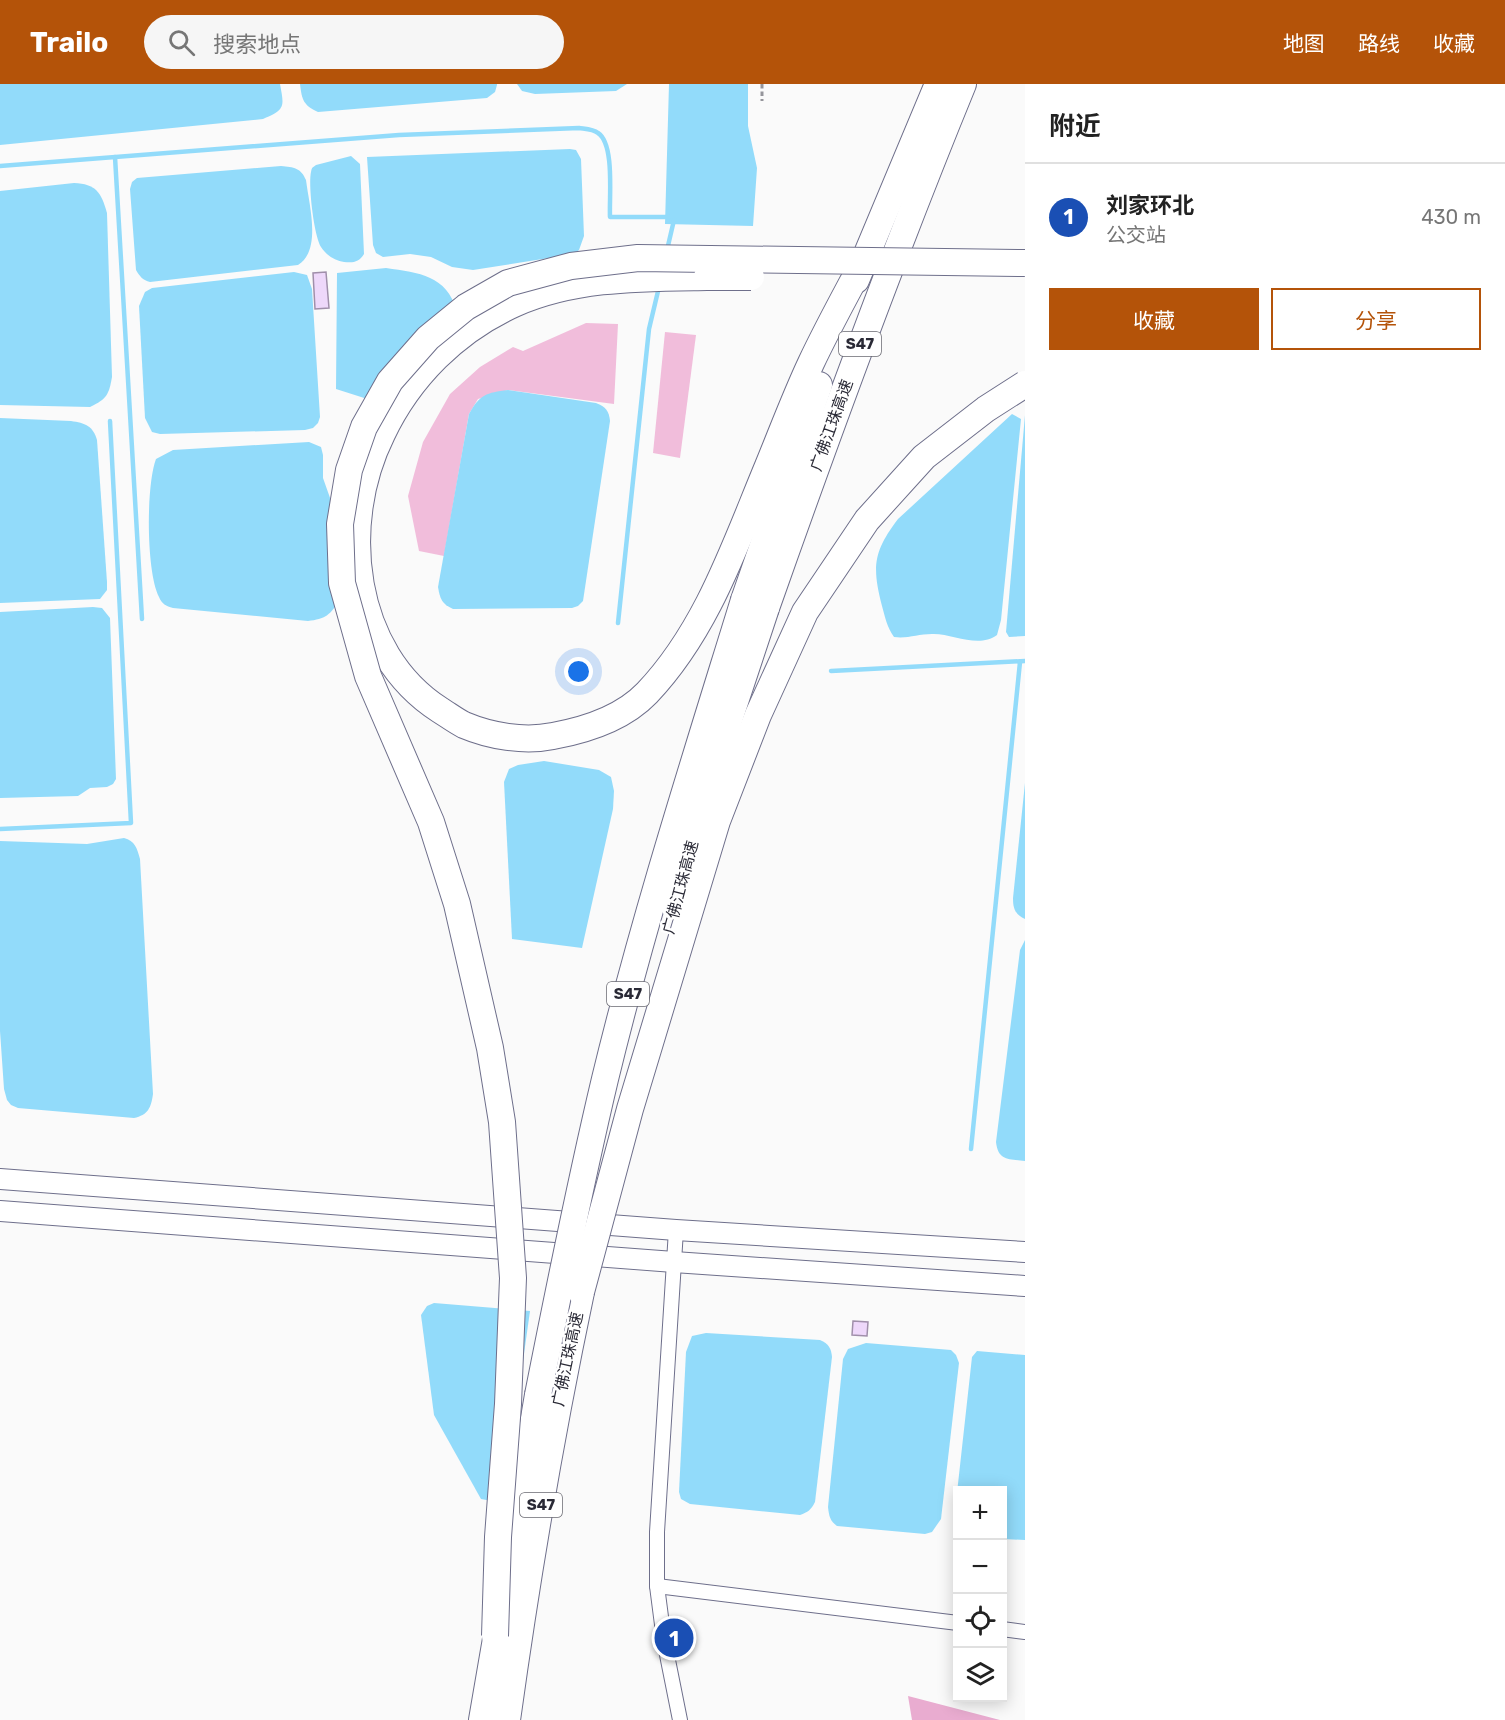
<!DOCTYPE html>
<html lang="zh">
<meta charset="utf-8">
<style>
body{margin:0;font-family:Rubik,"Noto Sans SC",sans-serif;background:#f6f6f6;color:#222}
.controls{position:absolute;right:18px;bottom:18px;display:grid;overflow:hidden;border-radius:0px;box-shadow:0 3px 15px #0003}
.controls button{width:54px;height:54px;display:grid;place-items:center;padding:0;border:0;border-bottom:2px solid #e0e0e0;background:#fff;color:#222;font:30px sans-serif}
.you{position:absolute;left:579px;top:588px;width:21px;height:21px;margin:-15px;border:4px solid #fff;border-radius:50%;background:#1a73e8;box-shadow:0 0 0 9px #1a73e833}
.badge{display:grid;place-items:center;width:39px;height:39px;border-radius:50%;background:#b45309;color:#fff;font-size:20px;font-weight:700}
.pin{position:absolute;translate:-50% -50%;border:3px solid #fff;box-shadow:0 2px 6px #0006}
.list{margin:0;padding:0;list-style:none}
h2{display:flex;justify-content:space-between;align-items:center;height:78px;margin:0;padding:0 24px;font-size:26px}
h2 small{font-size:20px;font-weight:400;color:#767676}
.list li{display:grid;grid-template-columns:39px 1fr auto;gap:18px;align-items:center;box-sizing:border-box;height:108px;padding:0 24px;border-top:2px solid #e0e0e0}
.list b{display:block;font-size:22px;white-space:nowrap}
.list p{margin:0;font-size:20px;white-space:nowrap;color:#767676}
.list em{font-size:20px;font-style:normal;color:#767676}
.actions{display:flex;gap:12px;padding:18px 24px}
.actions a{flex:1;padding:14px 0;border:2px solid #b45309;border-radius:0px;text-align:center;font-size:21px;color:#b45309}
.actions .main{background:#b45309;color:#fff}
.icon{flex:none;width:33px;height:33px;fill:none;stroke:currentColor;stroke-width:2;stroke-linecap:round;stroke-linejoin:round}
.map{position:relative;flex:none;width:1025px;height:1636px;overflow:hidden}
header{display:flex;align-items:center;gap:36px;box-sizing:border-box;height:84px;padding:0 30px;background:#b45309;color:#fff}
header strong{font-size:28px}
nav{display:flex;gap:33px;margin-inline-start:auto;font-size:21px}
.search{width:420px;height:54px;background:#f6f6f6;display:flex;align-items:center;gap:15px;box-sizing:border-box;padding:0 21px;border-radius:33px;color:#767676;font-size:22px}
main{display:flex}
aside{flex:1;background:#fff}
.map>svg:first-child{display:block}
</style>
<header>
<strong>Trailo</strong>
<div class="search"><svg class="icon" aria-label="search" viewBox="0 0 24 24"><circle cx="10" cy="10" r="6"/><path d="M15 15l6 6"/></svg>搜索地点</div>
<nav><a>地图</a><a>路线</a><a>收藏</a></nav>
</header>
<main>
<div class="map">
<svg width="1025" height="1636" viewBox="0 0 1025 1636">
<rect width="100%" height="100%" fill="#fafafa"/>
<g fill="#f1bddb">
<polygon points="586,239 618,240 614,320 508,306 478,315 469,330 444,472 419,467 408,412 423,358 450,310 480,283 513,263 523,267"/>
<polygon points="665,248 696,251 680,374 653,369"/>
</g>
<polygon fill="#e9acd0" points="908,1612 1000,1636 912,1636"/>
<g fill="#92dbfa">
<path d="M0,0H280C284,22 286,26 263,35L0,61Z"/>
<path d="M300,0H497V1L495,8L487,14L318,28C303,21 302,16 300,0Z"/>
<polygon points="517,0 627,0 616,7 535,10 522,7"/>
<polygon points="669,0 748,0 748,42 757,84 753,142 665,140"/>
<polygon points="570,65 576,66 581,75 584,152 579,166 574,170 473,186 452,183 431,173 410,170 383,173 376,169 373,161 367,73"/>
<path d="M351,72L360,80L364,170C359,178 354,179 344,178C335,177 326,171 321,163C314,152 308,101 311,88C312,83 312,84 316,81Z"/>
<path d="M281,82C294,83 301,84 306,96C309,121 322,166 298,181L150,198C143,196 140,193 136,186L130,105L132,98L137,94Z"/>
<path d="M74,99C96,100 101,108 107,129L112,293C109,310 107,315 90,323L0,321V107Z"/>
<path d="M386,184C420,189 446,191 457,227L383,320L336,305L337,189Z"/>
<polygon points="294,188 307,191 312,205 320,333 318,339 313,344 305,346 160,350 152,348 145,334 139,222 145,208 152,204"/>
<path d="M508,306L596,319C606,323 609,327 610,337L583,517L578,522L572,524L453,525C442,520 440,515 438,503L469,330C480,310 486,309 508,306Z"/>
<path d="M1012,330L1021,335L1001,536L997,551C978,565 952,549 932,550C918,550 907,555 894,553C887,543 885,533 882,522C872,483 873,468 898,435Z"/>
<polygon points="1025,331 1025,552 1009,553 1006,548"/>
<path d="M0,334L71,337C85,339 93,342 97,356L107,498V506L100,515L0,519Z"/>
<path d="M309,358L321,363L323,371V394L335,428L339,516C331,531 325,535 308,537L173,524C166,522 162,520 159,513C146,488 146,401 156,375L173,366Z"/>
<polygon points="93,523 102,524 110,534 116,695 113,700 107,703 90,704 78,712 0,714 0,528"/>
<polygon points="544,677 599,686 611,693 614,707 613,725 582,864 512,855 504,698 509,685 518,681"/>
<path d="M1025,699V835C1015,830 1013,825 1013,814Z"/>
<path d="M124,754C135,757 137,764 140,775L153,1010C151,1024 148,1031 134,1034L18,1024L11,1021L7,1016L4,1005L0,947V757L87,760Z"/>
<path d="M1025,856V1077C1009,1075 998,1077 996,1058L1020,866Z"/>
<polygon points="434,1219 530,1227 503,1419 481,1415 434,1331 421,1231 427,1222"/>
<path d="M706,1249L820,1256C829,1260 831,1264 832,1273L815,1418C811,1426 808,1428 800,1431L690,1420L681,1415L679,1408L686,1268L692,1252Z"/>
<path d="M866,1259L951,1266L956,1271L959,1279L941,1435L932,1448L925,1450L837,1442C830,1437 829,1432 828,1423L843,1275L848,1265Z"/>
<polygon points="977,1267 1025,1271 1025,1456 1003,1455 1002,1406 958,1406 957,1448 954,1436 972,1273"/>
</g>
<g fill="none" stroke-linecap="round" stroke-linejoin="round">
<g stroke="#92dbfa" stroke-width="4.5">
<polyline points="115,73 142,535"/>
<path d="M0,82L399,51L579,44C586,45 593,45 598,49C615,60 609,114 610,133H669"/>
<polyline points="667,166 674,136"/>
<polyline points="618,539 649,245 659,203"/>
<polyline points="831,587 1025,577"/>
<polyline points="0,745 131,739 110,337"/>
<polyline points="971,1065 1020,578"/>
</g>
</g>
<g fill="#eed8fa" stroke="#a08faa" stroke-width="1.5">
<polygon points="326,188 329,224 315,225 313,189"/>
<polygon points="853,1237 868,1238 867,1252 852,1251"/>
</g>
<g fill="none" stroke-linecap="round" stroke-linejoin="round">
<g stroke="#6e6f8b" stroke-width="16">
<g id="minor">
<polyline points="676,1146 657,1448 657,1502 664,1556 680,1636"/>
<polyline points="657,1502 958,1539"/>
<polyline points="1002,1545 1025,1548"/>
</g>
</g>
<g stroke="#6e6f8b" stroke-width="22">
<g id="secondary">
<polyline points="0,1095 676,1146 1025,1168"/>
<polyline points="0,1127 674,1178 1025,1202"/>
</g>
</g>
<g stroke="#6e6f8b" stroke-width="28">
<g id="motorway">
<path d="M707,193C642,194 574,193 514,220C456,246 409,293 382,350C337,440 351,569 440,626C448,631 456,637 464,641C490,652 524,658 553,652C586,646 623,634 647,609C707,546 735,461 768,382C782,348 795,313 811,279C826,247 843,216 859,186"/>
<polyline points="856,196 938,0"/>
<polyline points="744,516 819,301"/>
<path d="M766,524C828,348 892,173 963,0"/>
<polyline points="482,1636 538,1311"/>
<path d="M507,1636C527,1492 551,1350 581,1208"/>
</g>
</g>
<polyline stroke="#95959b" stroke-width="3" stroke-dasharray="4.5 3" stroke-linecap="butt" points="762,0 762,17"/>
<use href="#minor" stroke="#fff" stroke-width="14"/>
<use href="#secondary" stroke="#fff" stroke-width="20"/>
<use href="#motorway" stroke="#fff" stroke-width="26"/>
<g stroke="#6e6f8b" stroke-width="28" stroke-linecap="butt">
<g id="motorway-bridge">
<polyline points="707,193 751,193"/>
<polyline points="674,822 725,648 766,524"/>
<polyline points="581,1208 630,1025 717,737 758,631 805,528 867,436 924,373 986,325 1025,300"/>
<path d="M538,1311C559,1205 580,1100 605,995C644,834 695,675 744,516"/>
<polyline points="495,1552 498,1453 508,1320 513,1194 502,1038 490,964 457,820 431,738 368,592 342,499 340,440 349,386 364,343 390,297 428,254 466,223 508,199 571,182 638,174 1025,179"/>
</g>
</g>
<use href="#motorway-bridge" stroke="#fff" stroke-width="26"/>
</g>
<g text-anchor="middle" stroke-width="5" stroke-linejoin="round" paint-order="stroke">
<g fill="#fff" stroke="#6a6a72" stroke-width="1.5">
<rect x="839" y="248" width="42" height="24" rx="4.5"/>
<rect x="607" y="898" width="42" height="24" rx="4.5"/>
<rect x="520" y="1409" width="42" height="24" rx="4.5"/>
</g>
<g font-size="15" font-weight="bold" fill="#2a2a36">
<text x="860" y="265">S47</text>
<text x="628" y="915">S47</text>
<text x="541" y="1426">S47</text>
</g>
<g font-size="16" fill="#2a2a36" stroke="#fff">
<text transform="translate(831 341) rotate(-70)" y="6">广佛江珠高速</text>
<text transform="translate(680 803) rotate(-75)" y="6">广佛江珠高速</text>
<text transform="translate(567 1275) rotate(-78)" y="6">广佛江珠高速</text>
</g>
</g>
</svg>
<div class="controls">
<button>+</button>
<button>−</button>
<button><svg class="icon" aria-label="locate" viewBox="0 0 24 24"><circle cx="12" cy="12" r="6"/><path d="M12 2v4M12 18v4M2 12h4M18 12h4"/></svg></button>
<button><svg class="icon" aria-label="layers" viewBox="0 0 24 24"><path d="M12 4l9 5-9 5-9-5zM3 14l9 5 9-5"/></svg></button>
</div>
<div class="you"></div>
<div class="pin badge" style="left:674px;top:1554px;background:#1a4fb4">1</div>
</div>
<aside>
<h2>附近<small></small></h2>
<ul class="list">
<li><span class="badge" style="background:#1a4fb4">1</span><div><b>刘家环北</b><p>公交站</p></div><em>430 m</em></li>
</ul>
<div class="actions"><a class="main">收藏</a><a>分享</a></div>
</aside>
</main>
